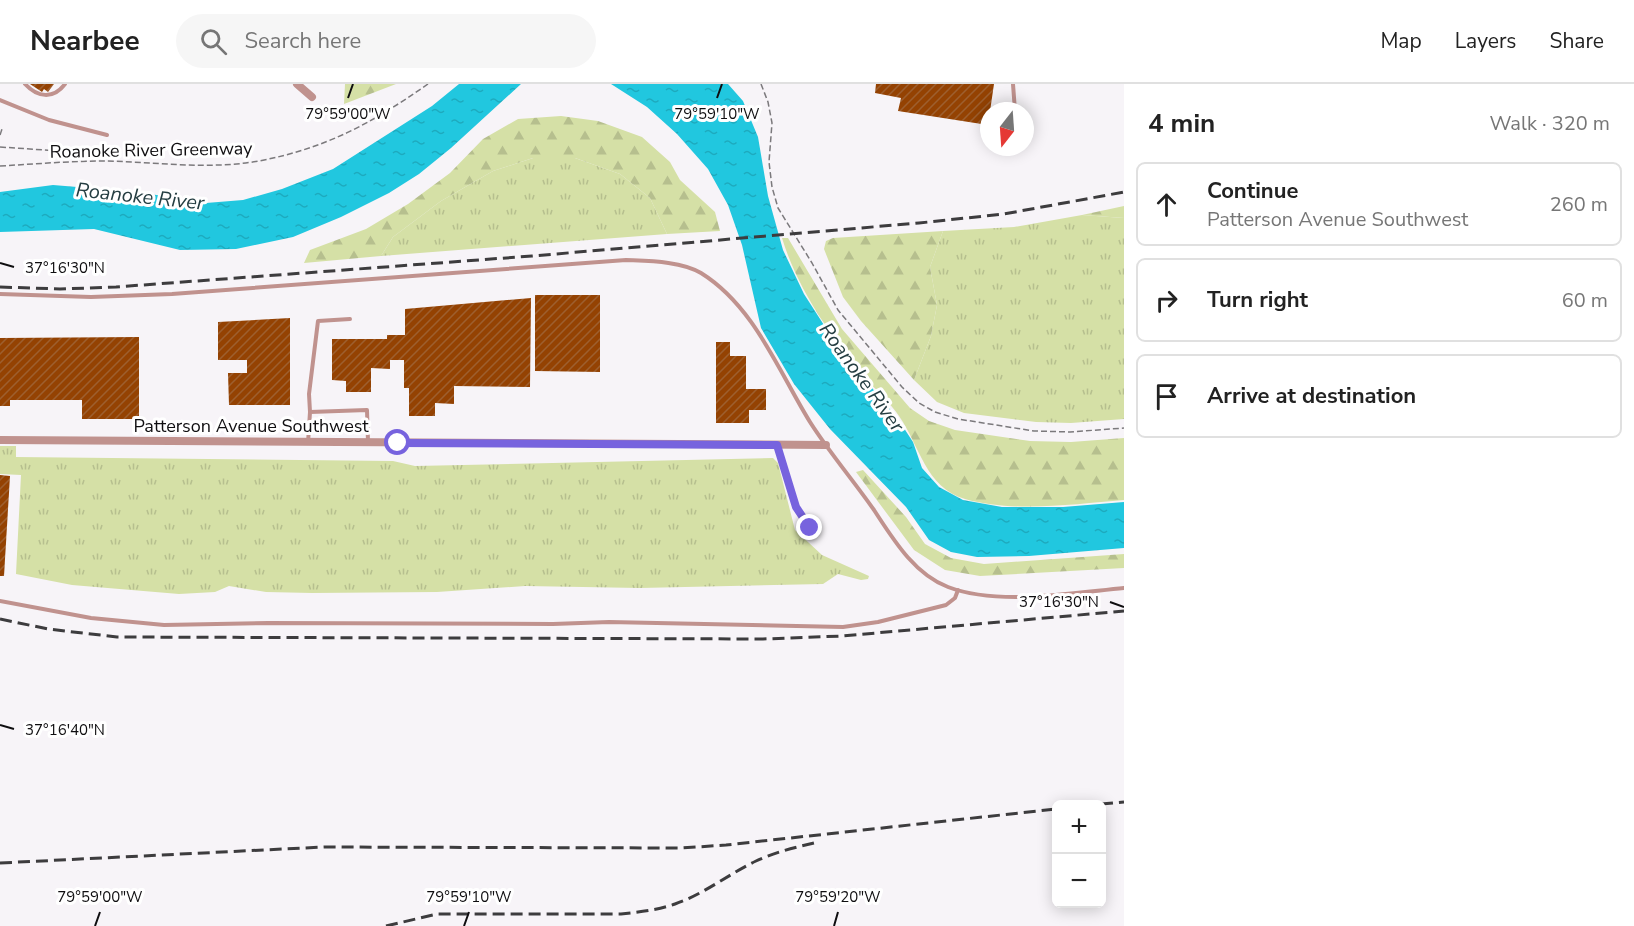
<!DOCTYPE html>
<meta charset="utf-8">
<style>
body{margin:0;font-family:"Nunito Sans",sans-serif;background:#f6f6f6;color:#222}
.controls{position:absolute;right:18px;bottom:18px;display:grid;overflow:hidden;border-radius:9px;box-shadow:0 3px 15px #0003}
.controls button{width:54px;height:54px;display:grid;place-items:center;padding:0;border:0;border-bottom:2px solid #e0e0e0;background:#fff;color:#222;font:30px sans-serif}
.compass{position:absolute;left:980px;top:18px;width:54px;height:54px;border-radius:50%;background:#fff;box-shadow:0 3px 15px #0003;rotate:197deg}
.stop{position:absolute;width:18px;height:18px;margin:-14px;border:4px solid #7763de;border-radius:50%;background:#fff}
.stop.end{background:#7763de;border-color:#fff;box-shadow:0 2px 6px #0008}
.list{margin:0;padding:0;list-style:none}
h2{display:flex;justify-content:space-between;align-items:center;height:78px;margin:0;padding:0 24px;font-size:26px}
h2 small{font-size:20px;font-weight:400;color:#767676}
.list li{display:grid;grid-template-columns:39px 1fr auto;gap:18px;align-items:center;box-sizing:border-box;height:84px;margin:0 12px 12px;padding:0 12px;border:2px solid #e0e0e0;border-radius:9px}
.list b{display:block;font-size:22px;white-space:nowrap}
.list p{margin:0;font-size:20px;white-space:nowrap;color:#767676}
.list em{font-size:20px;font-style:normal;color:#767676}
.icon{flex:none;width:33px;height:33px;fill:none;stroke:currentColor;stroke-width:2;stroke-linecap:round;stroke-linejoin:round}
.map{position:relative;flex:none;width:1124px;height:842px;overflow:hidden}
header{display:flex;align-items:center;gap:36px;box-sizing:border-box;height:84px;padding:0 30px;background:#fff;border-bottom:2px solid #e0e0e0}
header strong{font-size:28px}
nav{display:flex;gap:33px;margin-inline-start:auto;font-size:21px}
.search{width:420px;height:54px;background:#f6f6f6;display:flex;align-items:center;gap:15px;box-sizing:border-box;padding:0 21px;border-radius:33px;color:#767676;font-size:22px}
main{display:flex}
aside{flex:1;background:#fff}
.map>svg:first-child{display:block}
</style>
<header>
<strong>Nearbee</strong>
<div class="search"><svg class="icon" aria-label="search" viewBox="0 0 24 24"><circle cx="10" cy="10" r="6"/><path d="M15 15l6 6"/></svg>Search here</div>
<nav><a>Map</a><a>Layers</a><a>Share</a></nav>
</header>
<main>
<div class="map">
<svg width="1124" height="842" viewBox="0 0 1124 842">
<defs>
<pattern id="grass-tufts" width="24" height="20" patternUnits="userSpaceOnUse" patternTransform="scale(1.5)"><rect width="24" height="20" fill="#d5e0a6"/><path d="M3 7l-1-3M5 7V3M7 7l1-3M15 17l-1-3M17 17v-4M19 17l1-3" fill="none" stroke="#b6bf8e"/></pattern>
<pattern id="forest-firs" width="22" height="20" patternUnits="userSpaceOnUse" patternTransform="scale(1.5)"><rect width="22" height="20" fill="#d5e0a6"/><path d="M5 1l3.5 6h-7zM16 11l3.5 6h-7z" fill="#b6bf8e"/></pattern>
<pattern id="water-ripples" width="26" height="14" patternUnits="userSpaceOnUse" patternTransform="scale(1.5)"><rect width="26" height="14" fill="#21c7df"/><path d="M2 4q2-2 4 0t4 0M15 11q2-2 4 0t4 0" fill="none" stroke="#1daabe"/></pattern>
<pattern id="building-hatch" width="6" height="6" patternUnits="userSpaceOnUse" patternTransform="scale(1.5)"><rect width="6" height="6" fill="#944202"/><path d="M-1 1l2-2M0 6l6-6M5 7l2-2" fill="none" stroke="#9d5f2f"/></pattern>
</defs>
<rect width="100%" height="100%" fill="#f7f4f8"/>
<g fill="url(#grass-tufts)">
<polygon points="533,74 575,74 620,90 650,114 667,150 381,172 393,153 441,117 493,87"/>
<polygon points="1082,131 1124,134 1124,335 1071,339 1036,338 964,329 937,318 914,296 931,252 937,221 930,183 943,147 1014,143"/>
<polygon points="0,362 16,362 16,373 393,377 415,382 773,374 778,379 795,446 822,471 869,492 868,495 861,496 838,490 823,500 640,504 525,502 437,508 312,509 266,508 229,502 215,508 179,510 72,501 16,490 21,391 0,390"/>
</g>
<g fill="url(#forest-firs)">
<polygon points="345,0 396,0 344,20"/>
<polygon points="561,32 598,37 642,53 670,78 680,96 715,128 720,147 667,150 650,114 620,90 575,74 533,74 493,87 441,117 393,153 381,172 304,179 310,166 366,145 408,120 450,89 483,55 518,35"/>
<polygon points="1124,122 1124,134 1082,131"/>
<polygon points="943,147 930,183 937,221 931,252 914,296 861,237 843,213 824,165 826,157 833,154"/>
<path d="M782,154H788L842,245L910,324L929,337L955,346L1030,357L1071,358L1124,354V416C1075,420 1013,429 965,415C925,403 920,362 899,332C891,320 879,309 869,298C834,257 798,207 782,154Z"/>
<polygon points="863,386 906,433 925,460 951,474 984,480 1124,470 1124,484 980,492 945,486 914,466 856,388"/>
</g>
<g fill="url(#water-ripples)">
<polygon points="459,0 521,0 451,64 419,90 389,109 341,133 293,153 236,165 180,166 94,145 0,148 0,108 53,101 138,108 206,119 243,116 282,105 333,85 432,22"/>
<polygon points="611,0 728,0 743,17 758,53 768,112 783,166 804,210 831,252 866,297 896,332 913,358 922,384 939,403 963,416 1002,423 1063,423 1124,418 1124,464 1029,472 977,473 951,468 929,456 906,423 830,345 794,300 761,244 742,161 728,121 708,85 677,50 647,23"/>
</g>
<g fill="url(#building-hatch)">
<polygon points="30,0 54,0 48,8 44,5 42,8"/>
<polygon points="876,0 994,0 988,41 898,27 901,14 875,9"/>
<polygon points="535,211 600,211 600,288 535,287"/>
<polygon points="531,214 530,303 454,302 454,320 435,319 435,332 409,332 409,304 404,304 404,276 390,276 390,285 371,284 371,308 346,308 346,297 332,296 332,255 387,255 387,251 405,251 405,225"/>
<polygon points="290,234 290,321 229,321 228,289 247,289 247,276 218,276 218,238"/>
<polygon points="139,253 139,335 82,335 82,316 10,316 10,322 0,322 0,254"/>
<polygon points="716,258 730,258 730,272 746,272 746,305 766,305 766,326 749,326 749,339 716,339"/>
<polygon points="0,391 10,392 4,492 0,492"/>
</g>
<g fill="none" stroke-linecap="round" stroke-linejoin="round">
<g stroke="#7b797c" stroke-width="1.5" stroke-dasharray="6 3" stroke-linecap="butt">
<polyline points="761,0 768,18 772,39 769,78 772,103 778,124 812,179 838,226 902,303 919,319 935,328 958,335 1034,347 1070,348 1124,344"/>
<polyline points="0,51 2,45"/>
<polyline points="0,63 75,68 79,72 80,76"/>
<path d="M0,82C35,80 70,77 105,77C156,78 208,86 259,77C327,64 372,39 428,0"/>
</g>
<g stroke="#c0928e" stroke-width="4">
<path d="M25,0C37,13 53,16 65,0"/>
<polyline points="1013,0 1015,27"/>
<polyline points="0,16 49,36 107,51"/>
<path d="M0,210L91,213L172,210L626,176C648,177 681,177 701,189C754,222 778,286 810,338C829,368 853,396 874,426C893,455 914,490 948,503C998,522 1072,509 1124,504"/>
<polyline points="310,328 309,310 318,237 350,235"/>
<polyline points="308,359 310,328 367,326 368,358"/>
<path d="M777,361C787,393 792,426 817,450"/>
<polyline points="0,517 91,534 164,541 268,539 553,540 609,538 843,543 878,538 946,521 955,514 958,506"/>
</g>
<g stroke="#c0928e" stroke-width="8">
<polyline points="297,0 312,13"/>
<polyline points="0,356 826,361"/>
</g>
<g stroke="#3d3c3e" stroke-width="3" stroke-dasharray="12 6" stroke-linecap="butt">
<polyline points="0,203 60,205 116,203 532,172 919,139 1004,130 1124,108"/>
<polyline points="0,535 48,545 117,553 763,555 842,552 1124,527"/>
<polyline points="1101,720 1124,718"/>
<polyline points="0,779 324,763 681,764 726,761 1056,725"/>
<path d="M386,842L437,830H621C639,828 658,826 675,820C704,810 729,790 756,777C775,768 797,763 818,758"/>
</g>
</g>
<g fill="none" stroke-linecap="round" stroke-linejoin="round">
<polyline stroke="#7763de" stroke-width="8" points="398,359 777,361 796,423 810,444"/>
</g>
<path fill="none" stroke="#0f0e10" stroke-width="2" d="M348,14L353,0M717,14L722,0M0,179L14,183M1110,518L1124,523M0,641L14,645M95,842L100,828M464,842L469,828M834,842L838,828"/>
<g text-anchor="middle" stroke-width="6" stroke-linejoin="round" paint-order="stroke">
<g font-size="18" fill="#0f0e10" stroke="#fff">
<text transform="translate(151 66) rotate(-1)" y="6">Roanoke River Greenway</text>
<text x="251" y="348">Patterson Avenue Southwest</text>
</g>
<g font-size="20" font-style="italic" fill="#253e42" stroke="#fff">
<text transform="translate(140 112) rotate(6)" y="7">Roanoke River</text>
<text transform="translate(862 293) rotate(54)" y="7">Roanoke River</text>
</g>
</g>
<g font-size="15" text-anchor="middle" fill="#0f0e10" stroke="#fff" stroke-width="6" stroke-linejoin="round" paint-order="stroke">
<text x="348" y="35">79°59'00"W</text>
<text x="717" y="35">79°59'10"W</text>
<text x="65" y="189">37°16'30"N</text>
<text x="1059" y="523">37°16'30"N</text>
<text x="65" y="651">37°16'40"N</text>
<text x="100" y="818">79°59'00"W</text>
<text x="469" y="818">79°59'10"W</text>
<text x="838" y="818">79°59'20"W</text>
</g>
</svg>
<div class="controls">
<button>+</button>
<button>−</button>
</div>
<svg class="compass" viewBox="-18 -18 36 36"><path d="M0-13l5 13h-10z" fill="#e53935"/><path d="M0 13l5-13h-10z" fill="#767676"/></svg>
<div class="stop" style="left:398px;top:359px"></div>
<div class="stop end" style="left:810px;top:444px"></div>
</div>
<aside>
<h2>4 min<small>Walk · 320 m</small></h2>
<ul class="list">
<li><svg class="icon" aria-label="ahead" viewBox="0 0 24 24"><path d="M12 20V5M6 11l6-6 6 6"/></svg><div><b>Continue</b><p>Patterson Avenue Southwest</p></div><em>260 m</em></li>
<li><svg class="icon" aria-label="right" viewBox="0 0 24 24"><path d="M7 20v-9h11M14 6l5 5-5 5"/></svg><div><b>Turn right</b></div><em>60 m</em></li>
<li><svg class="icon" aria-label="arrive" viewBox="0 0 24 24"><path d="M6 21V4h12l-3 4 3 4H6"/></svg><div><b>Arrive at destination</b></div></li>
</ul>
</aside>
</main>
